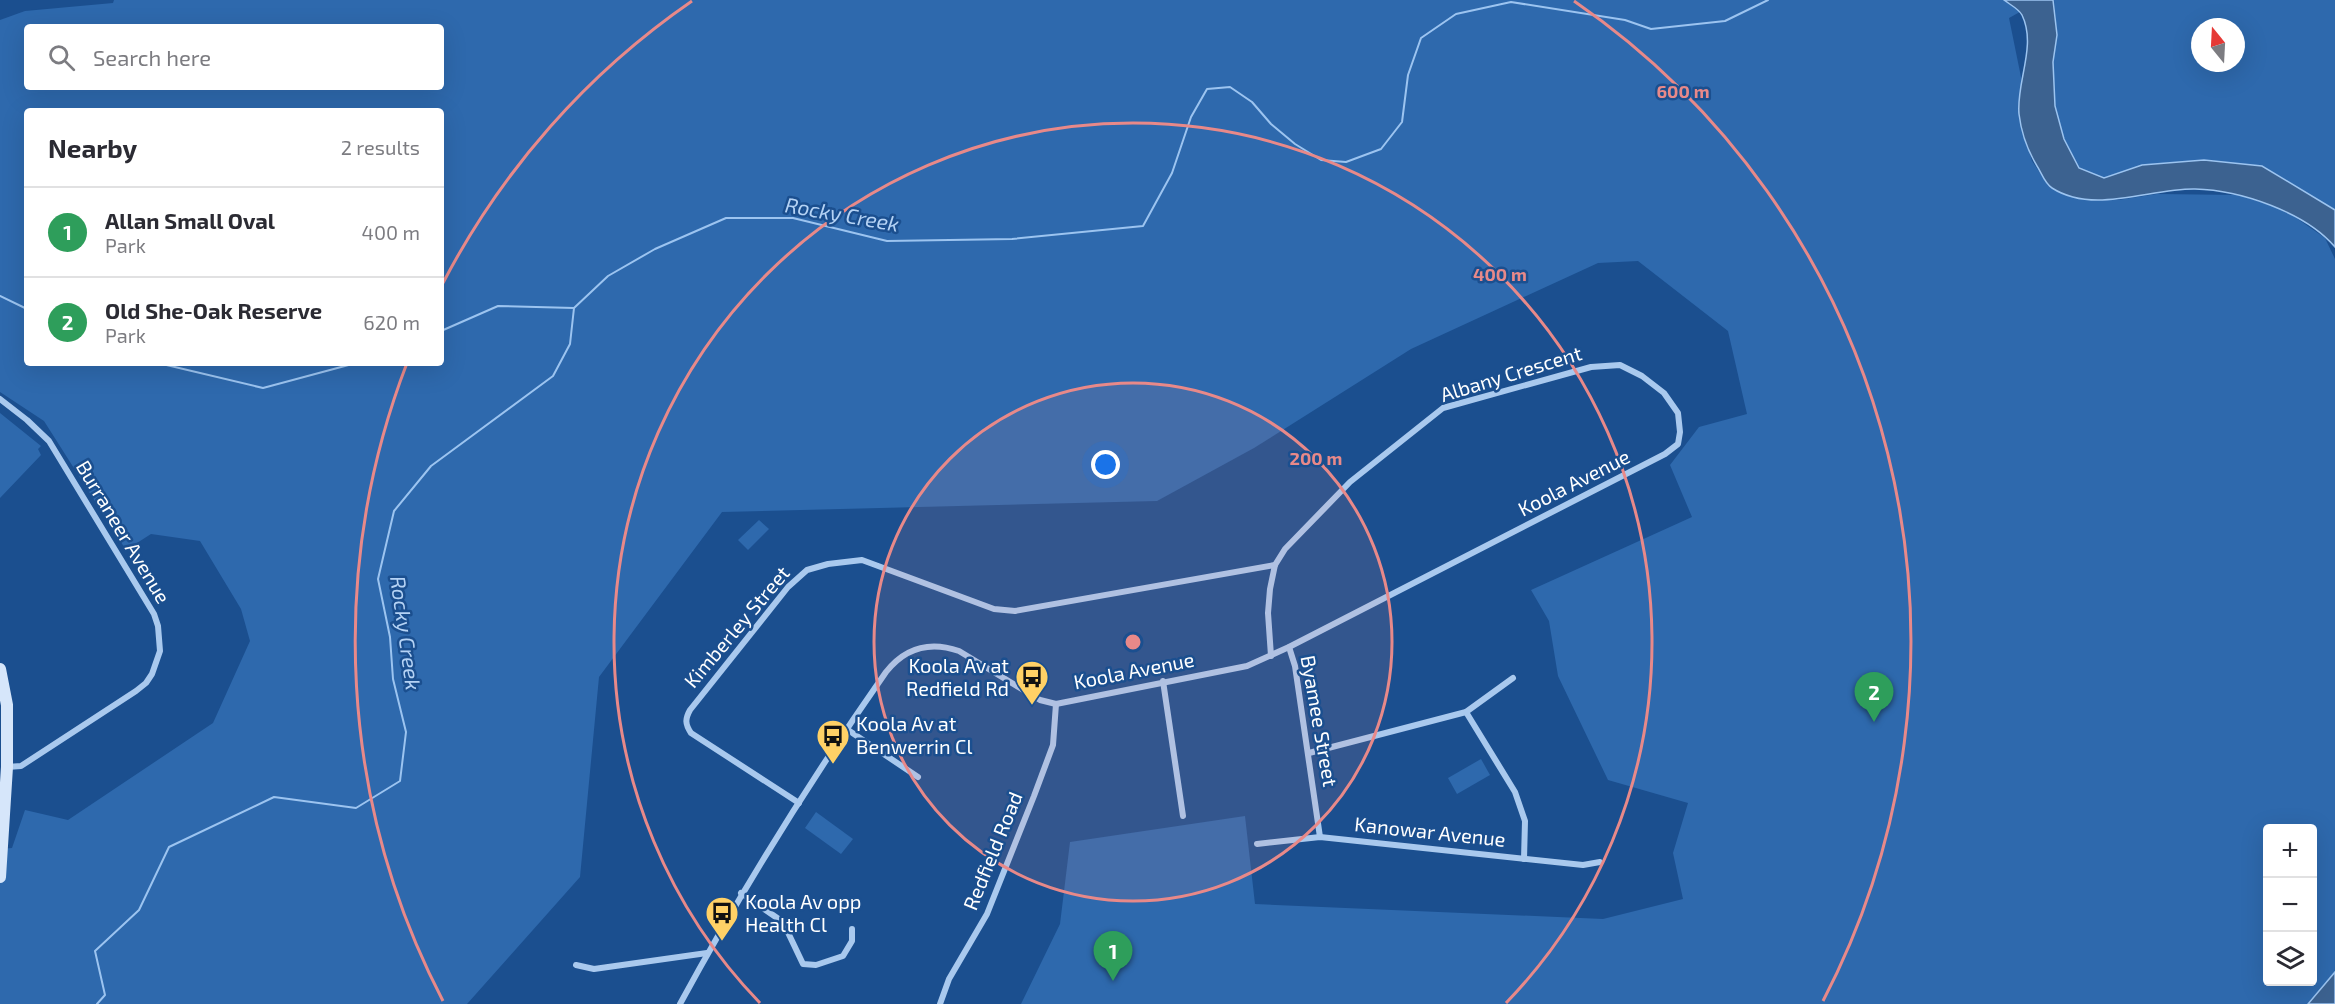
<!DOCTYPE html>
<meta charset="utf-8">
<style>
body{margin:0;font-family:"Exo 2",sans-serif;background:#f2f2f3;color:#2b2b33}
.controls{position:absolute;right:18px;bottom:18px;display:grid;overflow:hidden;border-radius:6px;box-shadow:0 6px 24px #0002}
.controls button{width:54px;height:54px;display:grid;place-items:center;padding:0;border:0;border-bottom:2px solid #e1e1e2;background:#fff;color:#2b2b33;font:30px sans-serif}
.compass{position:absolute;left:2191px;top:18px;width:54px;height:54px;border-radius:50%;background:#fff;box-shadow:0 6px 24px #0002;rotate:342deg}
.you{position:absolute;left:1106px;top:465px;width:21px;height:21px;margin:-15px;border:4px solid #fff;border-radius:50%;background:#1a73e8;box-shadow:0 0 0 9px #1a73e833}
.badge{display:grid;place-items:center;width:39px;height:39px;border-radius:50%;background:#8a764a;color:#fff;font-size:20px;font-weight:700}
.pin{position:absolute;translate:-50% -50px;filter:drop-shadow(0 2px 3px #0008)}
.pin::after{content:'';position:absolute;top:32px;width:21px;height:18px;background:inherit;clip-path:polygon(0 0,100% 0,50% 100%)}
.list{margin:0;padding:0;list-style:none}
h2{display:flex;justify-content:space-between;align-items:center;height:78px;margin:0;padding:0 24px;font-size:26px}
h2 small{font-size:20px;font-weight:400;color:#7c7c81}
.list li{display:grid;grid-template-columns:39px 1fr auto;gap:18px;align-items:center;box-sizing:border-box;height:90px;padding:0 24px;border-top:2px solid #e1e1e2}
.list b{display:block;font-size:22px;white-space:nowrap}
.list p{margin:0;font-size:20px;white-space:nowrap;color:#7c7c81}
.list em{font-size:20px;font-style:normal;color:#7c7c81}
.icon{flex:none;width:33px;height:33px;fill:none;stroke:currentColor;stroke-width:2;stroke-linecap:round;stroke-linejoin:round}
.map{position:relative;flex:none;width:2335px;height:1004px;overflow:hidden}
.search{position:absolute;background:#fff;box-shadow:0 6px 24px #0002;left:24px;top:24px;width:420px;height:66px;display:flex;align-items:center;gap:15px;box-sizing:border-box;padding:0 21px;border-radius:6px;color:#7c7c81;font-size:22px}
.panel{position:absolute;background:#fff;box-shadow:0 6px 24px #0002;left:24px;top:108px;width:420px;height:258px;border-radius:6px}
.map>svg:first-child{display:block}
</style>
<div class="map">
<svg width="2335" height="1004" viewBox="0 0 2335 1004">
<rect width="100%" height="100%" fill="#1b4f8f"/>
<g fill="#2e69ad" fill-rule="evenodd">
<path d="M114,0H2042L2009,18L2022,82L2019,113L2032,161L2050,188L2118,200L2157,194L2239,195L2285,210L2325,238L2335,259V972L2308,1004H1021L1060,924L1070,842L1245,816L1255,904L1603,919L1683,899L1673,853L1688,803L1608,780L1558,676L1549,621L1531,590L1692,517L1670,465L1699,427L1747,414L1728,331L1638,261L1598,263L1411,349L1254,448L1157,501L722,512L599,677L580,877L467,1004H0V849L12,848L25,810L68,820L213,723L250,641L241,609L200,541L151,534L126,550L44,421L0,392V20L25,11L113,3ZM27,27H441V87H27ZM27,111H441V363H27ZM2268,828H2312V982H2268Z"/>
<path d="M2054,0H2335V210L2262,166L2204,160L2142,165L2104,178L2079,168L2064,139L2055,106L2053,62L2057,35ZM2200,27H2236V63H2200Z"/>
<polygon points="0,413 41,446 38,449 41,455 0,498"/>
<polygon points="759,520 769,529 748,550 738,540"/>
<polygon points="1481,759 1490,775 1457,794 1448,778"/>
<polygon points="816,812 853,839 841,854 805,828"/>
</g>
<g fill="#3c6290" stroke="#9cc4f0" stroke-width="1.5">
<path d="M2004,0H2053L2057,35L2053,62L2055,106L2064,139L2079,168L2104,178L2142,165L2204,160L2262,166L2335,210V247C2305,212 2240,190 2195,189C2151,188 2094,215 2052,188C2045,184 2041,172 2037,166C2028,151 2021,131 2019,114C2016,82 2037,46 2022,15C2019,9 2009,4 2004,0Z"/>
<polygon points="2335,972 2335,1004 2308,1004"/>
</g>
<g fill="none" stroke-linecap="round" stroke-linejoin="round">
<g stroke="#9cc4f0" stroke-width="2">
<polyline points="0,296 27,309"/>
<polyline points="441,331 498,306 574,308"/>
<polyline points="158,363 263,388 356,363"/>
<polyline points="97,1004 105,995 95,951 139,910 169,847 274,797 356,808 400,781 406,732 393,679 390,637 378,579 394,511 431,466 553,376 570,344 574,308 608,276 655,249 726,218 793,218 887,241 1012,239 1143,226 1172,173 1191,117 1207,89 1230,87 1252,102 1271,124 1295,144 1321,160 1346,162 1381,149 1402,122 1408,75 1421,38 1456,14 1511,2 1625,20 1651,29 1725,21 1768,0"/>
</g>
<g stroke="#a9c9ee" stroke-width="6">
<polyline points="0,399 27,420 49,441 154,614 158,626 160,651 152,674 146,683 136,691 21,766 7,767"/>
<polyline points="1289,647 1295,666 1320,837"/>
<polyline points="1163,681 1183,816"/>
<polyline points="1466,712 1515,792 1525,821 1524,859"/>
<polyline points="848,730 918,777"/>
<polyline points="1309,753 1466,712 1513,678"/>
<path d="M799,803L691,733C685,724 685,719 690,710L788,587L807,570L828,564L862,560L994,609L1015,611L1275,565"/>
<polyline points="1257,844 1320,837 1583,865 1600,862"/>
<polyline points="741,893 783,922 803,964 816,965 843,956 852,941 852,929"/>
<polyline points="576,965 594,969 707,953"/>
<path d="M680,1004C742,890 811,779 886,672C905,648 930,641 959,651L1040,700L1056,704L1247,666L1289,647L1665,454L1678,444L1680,432L1678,413L1664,393L1642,376L1620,365L1591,367L1443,408L1350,482L1285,549L1275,565L1270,589L1268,613L1271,656"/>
<polyline points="940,1004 949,979 987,914 1034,796 1053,745 1056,704"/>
</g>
<polyline stroke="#d6e6fa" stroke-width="12" points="0,669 7,705 7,767 0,877"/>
</g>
<circle cx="1133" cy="642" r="259" fill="#e88989" fill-opacity=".12"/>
<g fill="none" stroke="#e88989" stroke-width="3">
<circle cx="1133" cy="642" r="259"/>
<path d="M760 1003A519 519 0 1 1 1506 1003"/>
<path d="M443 1001A778 778 0 0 1 407 363M443 283A778 778 0 0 1 692 1M1574 1A778 778 0 0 1 1823 1001"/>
</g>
<defs>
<g id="bus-pin" transform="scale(1.725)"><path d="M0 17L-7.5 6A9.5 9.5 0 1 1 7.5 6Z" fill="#ffd166" stroke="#1b4f8f"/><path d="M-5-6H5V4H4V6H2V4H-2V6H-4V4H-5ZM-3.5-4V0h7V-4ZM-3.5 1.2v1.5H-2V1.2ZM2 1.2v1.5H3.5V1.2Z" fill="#111"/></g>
</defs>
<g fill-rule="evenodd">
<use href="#bus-pin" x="1032" y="677"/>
<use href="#bus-pin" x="833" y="736"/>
<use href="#bus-pin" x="722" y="913"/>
</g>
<g text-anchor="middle" stroke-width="5" stroke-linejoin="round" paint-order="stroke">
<g font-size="20" fill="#fff" stroke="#1b4f8f">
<text transform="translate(1511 374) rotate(-17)" y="7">Albany Crescent</text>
<text transform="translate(1574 483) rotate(-27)" y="7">Koola Avenue</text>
<text transform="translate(123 532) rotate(59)" y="7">Burraneer Avenue</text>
<text transform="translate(737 627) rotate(-50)" y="7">Kimberley Street</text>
<text transform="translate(1134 671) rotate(-11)" y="7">Koola Avenue</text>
<text transform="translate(1319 721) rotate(80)" y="7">Byamee Street</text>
<text transform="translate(1430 832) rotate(6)" y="7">Kanowar Avenue</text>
<text transform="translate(993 851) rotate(-68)" y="7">Redfield Road</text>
</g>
<g font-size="20" fill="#fff" stroke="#1b4f8f" text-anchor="start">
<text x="1009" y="673" text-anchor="end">Koola Av at<tspan x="1009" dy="23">Redfield Rd</tspan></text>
<text x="856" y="731">Koola Av at<tspan x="856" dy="23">Benwerrin Cl</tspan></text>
<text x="745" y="909">Koola Av opp<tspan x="745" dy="23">Health Cl</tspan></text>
</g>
<g font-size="21" font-style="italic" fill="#b5d3f5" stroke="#1b4f8f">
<text transform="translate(842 215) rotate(10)" y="7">Rocky Creek</text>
<text transform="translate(405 633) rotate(82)" y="7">Rocky Creek</text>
</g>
</g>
<circle cx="1133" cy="642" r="9" fill="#e88989" stroke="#1b4f8f" stroke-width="3"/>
<g font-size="18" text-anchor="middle" font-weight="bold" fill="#e88989" stroke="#1b4f8f" stroke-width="5" stroke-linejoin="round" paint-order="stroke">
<text x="1683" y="98">600 m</text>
<text x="1500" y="281">400 m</text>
<text x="1316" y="465">200 m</text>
</g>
</svg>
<div class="controls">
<button>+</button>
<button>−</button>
<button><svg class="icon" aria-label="layers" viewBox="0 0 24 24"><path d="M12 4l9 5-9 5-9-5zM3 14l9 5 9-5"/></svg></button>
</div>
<svg class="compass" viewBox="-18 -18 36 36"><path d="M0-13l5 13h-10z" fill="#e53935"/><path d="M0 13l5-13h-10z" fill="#7c7c81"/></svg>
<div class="you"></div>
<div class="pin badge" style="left:1113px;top:981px;background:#2e9e5b">1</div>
<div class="pin badge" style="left:1874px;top:722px;background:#2e9e5b">2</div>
<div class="search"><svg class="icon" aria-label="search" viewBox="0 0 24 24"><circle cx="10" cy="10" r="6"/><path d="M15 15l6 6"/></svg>Search here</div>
<section class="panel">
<h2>Nearby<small>2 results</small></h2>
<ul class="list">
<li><span class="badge" style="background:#2e9e5b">1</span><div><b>Allan Small Oval</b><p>Park</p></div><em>400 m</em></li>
<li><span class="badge" style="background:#2e9e5b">2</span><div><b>Old She-Oak Reserve</b><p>Park</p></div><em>620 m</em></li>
</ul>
</section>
</div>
